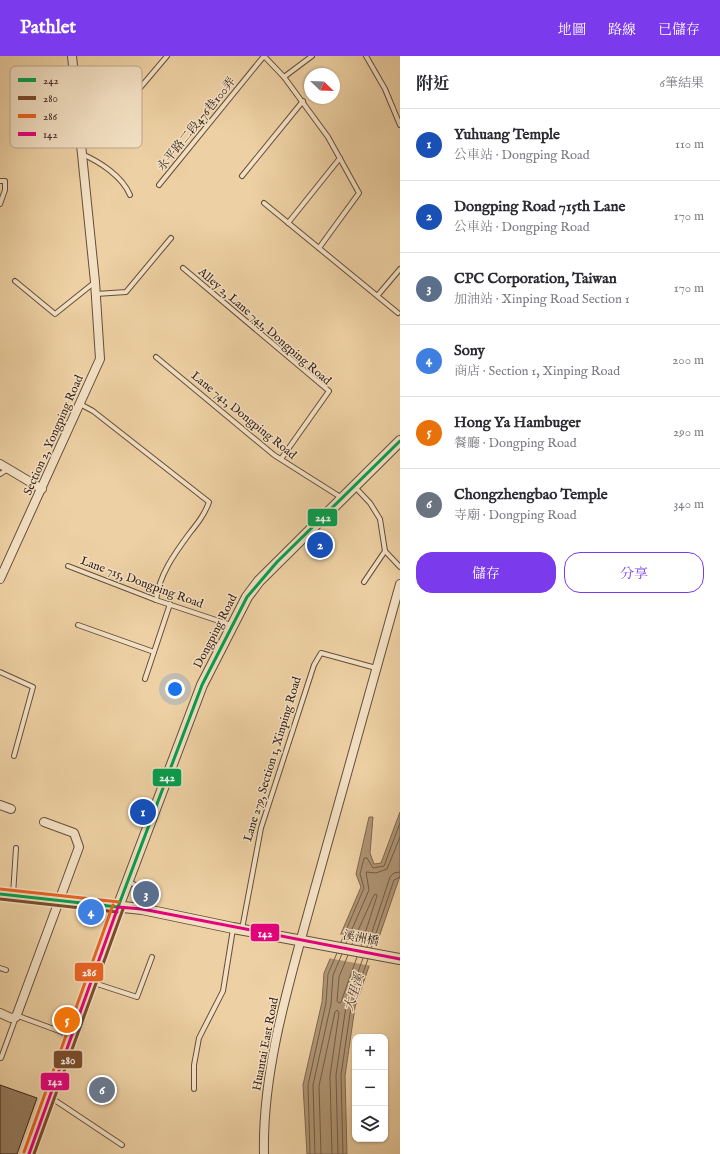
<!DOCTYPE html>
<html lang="zh-TW">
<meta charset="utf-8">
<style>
body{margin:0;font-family:"IM FELL English","Noto Serif TC",serif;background:#f2f2f3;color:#2b2b33}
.controls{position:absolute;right:12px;bottom:12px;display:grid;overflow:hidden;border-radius:8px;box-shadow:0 1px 3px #0004}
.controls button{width:36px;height:36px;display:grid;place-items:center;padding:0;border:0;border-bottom:1px solid #e1e1e2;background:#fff;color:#2b2b33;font:20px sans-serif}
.compass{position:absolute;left:304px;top:12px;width:36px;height:36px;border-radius:50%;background:#fff;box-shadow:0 1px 3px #0004;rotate:113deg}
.you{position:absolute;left:175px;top:633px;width:14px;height:14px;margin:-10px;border:3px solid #fff;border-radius:50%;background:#1a73e8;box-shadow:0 0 0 6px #1a73e833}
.badge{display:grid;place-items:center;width:26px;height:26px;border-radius:50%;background:#7c3aed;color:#fff;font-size:13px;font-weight:700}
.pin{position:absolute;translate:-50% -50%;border:2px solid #fff;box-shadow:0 1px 4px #0006}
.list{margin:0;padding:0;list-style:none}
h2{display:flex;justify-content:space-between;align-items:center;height:52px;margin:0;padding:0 16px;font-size:17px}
h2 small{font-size:13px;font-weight:400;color:#7c7c81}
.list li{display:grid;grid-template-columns:26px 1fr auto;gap:12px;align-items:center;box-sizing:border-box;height:72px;padding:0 16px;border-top:1px solid #e1e1e2}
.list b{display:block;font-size:15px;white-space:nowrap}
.list p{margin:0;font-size:13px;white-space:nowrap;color:#7c7c81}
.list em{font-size:13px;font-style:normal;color:#7c7c81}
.actions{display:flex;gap:8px;padding:12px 16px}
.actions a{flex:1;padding:9px 0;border:1px solid #7c3aed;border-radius:16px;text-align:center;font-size:14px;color:#7c3aed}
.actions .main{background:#7c3aed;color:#fff}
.icon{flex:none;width:22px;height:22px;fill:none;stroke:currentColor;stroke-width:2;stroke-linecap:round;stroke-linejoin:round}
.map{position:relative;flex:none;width:400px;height:1098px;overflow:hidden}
header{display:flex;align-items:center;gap:24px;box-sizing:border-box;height:56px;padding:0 20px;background:#7c3aed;color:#fff}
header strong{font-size:19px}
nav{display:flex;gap:22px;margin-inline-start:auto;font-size:14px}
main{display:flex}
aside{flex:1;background:#fff}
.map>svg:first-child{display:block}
</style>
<header>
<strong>Pathlet</strong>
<nav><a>地圖</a><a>路線</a><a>已儲存</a></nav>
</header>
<main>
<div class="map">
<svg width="400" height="1098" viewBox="0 0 400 1098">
<rect width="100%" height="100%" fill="#edd0a3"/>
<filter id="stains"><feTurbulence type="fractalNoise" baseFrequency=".005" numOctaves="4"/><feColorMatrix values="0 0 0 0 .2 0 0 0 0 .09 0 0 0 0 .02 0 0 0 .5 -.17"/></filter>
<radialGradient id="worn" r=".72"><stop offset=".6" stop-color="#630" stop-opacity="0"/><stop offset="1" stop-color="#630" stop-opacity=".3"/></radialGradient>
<polygon fill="#af9574" stroke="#7f6750" points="400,756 400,820 355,951 345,1020 347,1098 307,1098 303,1029 322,946 324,917 361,831 356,818 369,761 373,761 370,797 374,808 381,807"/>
<polygon fill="#edd0a3" points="338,878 380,885 372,910 328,902"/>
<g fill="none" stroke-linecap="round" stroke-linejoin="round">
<g stroke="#735c47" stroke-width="1">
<polyline points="341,886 364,832 360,818 364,802 367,802 373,812 384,810 400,767"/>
<polyline points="346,887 369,834 366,816 376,817 387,813 400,781"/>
<polyline points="352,888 374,839 376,838 377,840 361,890"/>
<polyline points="367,891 390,821 394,817 400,816"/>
<polyline points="371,892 394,824 400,821"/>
<polyline points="348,899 339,921 337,945 339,947 341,946 357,901"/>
<polyline points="310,1098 308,1029 326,947 328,918 337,897"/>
<polyline points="315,1098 313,1029 331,948 333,919 342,898"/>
<polyline points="321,1098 319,1030 335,956 337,954 339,957 330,1020 332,1098"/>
<polyline points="338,1098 336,1019 346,950 363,902"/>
<polyline points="343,1098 341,1019 351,951 368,903"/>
</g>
</g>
<polygon fill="#967c61" stroke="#37221a" points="0,1029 37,1042 17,1098 0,1098"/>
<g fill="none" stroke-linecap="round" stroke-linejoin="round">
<g stroke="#644e3c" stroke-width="6">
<g id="service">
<polyline points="264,0 284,21 328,81 359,137 319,192"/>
<polyline points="366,0 385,33 400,69"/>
<polyline points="284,21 312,0"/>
<polyline points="123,52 167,0"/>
<path d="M82,98C100,106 122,120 130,139"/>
<polyline points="242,120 303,45"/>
<polyline points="0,125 5,125 5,134 0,148"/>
<polyline points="159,129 264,0"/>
<polyline points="264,147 398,257"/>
<polyline points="288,167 340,102"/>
<polyline points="183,212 329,335 281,403"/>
<polyline points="15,225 55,258 95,226"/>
<polyline points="96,238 126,236 171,182"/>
<polyline points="378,239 400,213"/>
<polyline points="156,301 274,399 342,442"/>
<path d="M80,348L93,355L209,446C205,458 197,468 189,478C175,497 159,519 156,544"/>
<polyline points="0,418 8,413"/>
<polyline points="355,431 370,447 380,463 385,495 400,511"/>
<polyline points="68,510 156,544 231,569"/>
<polyline points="364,526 385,495"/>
<polyline points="78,569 154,596"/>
<polyline points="0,616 33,631 14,700"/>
<polyline points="145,623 170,548"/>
<polyline points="128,826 141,831 138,845 153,848 156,833 141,831"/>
<polyline points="13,839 16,792"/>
<polyline points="144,846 148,832"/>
<polyline points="242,873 261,772 314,609 321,597 376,612"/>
<polyline points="0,912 6,914"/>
<polyline points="91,926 137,941 152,901"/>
<polyline points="1,1002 16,961 21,961 62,976 71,982"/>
<polyline points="194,1033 194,1009 199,982 223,935 233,873"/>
<polyline points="50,1041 122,1089"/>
</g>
</g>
<g stroke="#644e3c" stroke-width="10">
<g id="minor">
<polyline points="0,408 42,433"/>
<polyline points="0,523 100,303 95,226 72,0"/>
<polyline points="0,749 11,753"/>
<polyline points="0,957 11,962 16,961 79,791 74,777 44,766"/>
<path d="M264,1098C262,1013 290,924 312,843C341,738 370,633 400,528"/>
</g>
</g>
<g stroke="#644e3c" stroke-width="12">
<g id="tertiary">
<polyline points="0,838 142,853 233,872 400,903"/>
<polyline points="29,1098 118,851 202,629 247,541 259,525 400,385"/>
</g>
</g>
<use href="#service" stroke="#f3e0c3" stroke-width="4"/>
<use href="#minor" stroke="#f3e0c3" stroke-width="8"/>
<use href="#tertiary" stroke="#f3e0c3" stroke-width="10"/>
<g stroke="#f3e0c3" stroke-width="6">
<g id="bus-1">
<polyline points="0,838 118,851"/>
<polyline points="118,851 202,629 247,541 277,506 400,385"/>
</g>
</g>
<g stroke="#f3e0c3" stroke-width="6">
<g id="bus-2">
<polyline points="0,843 117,856"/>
<polyline points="34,1098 123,853"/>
</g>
</g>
<g stroke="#f3e0c3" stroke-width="6">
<g id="bus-3">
<polyline points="0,833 119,846"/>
<polyline points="24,1096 113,849"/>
</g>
</g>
<g stroke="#f3e0c3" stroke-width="6">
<polyline id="bus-4" points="29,1098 118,851 142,853 400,903"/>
</g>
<use href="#bus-1" stroke="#039f4e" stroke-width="3"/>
<use href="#bus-2" stroke="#7a4b2a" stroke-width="3"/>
<use href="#bus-3" stroke="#e96222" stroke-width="3"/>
<use href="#bus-4" stroke="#e5007d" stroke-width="3"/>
</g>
<g text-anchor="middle" stroke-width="3" stroke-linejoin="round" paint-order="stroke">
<g font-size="12" fill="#37221a" stroke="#f3e0c3">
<text transform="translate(196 68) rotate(-51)" y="4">永平路二段476巷100弄</text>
<text transform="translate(265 270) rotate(41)" y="4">Alley 2, Lane 741, Dongping Road</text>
<text transform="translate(244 359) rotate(39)" y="4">Lane 741, Dongping Road</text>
<text transform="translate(53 379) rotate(-66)" y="4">Section 2, Yongping Road</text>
<text transform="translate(142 526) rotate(20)" y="4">Lane 715, Dongping Road</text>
<text transform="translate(215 575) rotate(-63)" y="4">Dongping Road</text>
<text transform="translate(272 703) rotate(-73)" y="4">Lane 279, Section 1, Xinping Road</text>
<text transform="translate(361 882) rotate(11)" y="4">溪洲橋</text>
<text transform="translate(265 988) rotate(-79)" y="4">Huantai East Road</text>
</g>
<g font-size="13" font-style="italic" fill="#5b4435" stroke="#f3e0c3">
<text transform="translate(353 936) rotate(-73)" y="5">大里溪</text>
</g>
</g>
<rect x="10" y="10" width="132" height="82" rx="6" fill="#f3e0c3" stroke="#bba790" stroke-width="1"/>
<rect x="18" y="22" width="18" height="4" fill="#039f4e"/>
<rect x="18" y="40" width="18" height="4" fill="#7a4b2a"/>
<rect x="18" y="58" width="18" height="4" fill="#e96222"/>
<rect x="18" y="76" width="18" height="4" fill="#e5007d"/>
<g font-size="11" fill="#37221a">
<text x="43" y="28">242</text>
<text x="43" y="46">280</text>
<text x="43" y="64">286</text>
<text x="43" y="82">142</text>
</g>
<g stroke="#f3e0c3" stroke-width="1.5">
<rect x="307" y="452" width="31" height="19" rx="4" fill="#039f4e"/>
<rect x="152" y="712" width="30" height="19" rx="4" fill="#039f4e"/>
<rect x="250" y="867" width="30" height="19" rx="4" fill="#e5007d"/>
<rect x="74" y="906" width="30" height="20" rx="4" fill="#e96222"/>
<rect x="53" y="994" width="30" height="19" rx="4" fill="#7a4b2a"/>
<rect x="40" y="1016" width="30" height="19" rx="4" fill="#e5007d"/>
</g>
<g font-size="11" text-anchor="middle" font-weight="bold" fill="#fff">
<text x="323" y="465">242</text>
<text x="167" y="725">242</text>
<text x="265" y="881">142</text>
<text x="89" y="920">286</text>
<text x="68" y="1008">280</text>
<text x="55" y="1029">142</text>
</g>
<rect width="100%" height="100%" filter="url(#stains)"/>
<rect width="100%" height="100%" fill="url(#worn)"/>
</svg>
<div class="controls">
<button>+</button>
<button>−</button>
<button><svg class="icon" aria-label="layers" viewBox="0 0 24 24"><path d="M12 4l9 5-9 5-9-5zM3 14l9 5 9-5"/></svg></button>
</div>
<svg class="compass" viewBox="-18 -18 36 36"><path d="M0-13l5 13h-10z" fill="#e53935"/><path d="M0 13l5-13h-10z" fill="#7c7c81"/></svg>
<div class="you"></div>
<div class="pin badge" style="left:143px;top:756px;background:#1a4fb4">1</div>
<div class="pin badge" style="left:320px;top:489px;background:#1a4fb4">2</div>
<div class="pin badge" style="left:146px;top:838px;background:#5c6f8a">3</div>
<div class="pin badge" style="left:91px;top:856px;background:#3f7fe0">4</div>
<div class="pin badge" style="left:67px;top:964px;background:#e8710a">5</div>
<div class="pin badge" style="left:102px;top:1034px;background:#6b7280">6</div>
</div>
<aside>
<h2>附近<small>6筆結果</small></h2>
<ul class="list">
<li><span class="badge" style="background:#1a4fb4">1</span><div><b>Yuhuang Temple</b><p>公車站 · Dongping Road</p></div><em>110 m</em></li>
<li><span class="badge" style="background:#1a4fb4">2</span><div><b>Dongping Road 715th Lane</b><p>公車站 · Dongping Road</p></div><em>170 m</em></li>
<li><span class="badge" style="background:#5c6f8a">3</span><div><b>CPC Corporation, Taiwan</b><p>加油站 · Xinping Road Section 1</p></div><em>170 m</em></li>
<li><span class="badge" style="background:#3f7fe0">4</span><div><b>Sony</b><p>商店 · Section 1, Xinping Road</p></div><em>200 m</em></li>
<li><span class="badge" style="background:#e8710a">5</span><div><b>Hong Ya Hambuger</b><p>餐廳 · Dongping Road</p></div><em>290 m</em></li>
<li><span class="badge" style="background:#6b7280">6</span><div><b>Chongzhengbao Temple</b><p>寺廟 · Dongping Road</p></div><em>340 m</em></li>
</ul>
<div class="actions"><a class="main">儲存</a><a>分享</a></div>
</aside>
</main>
